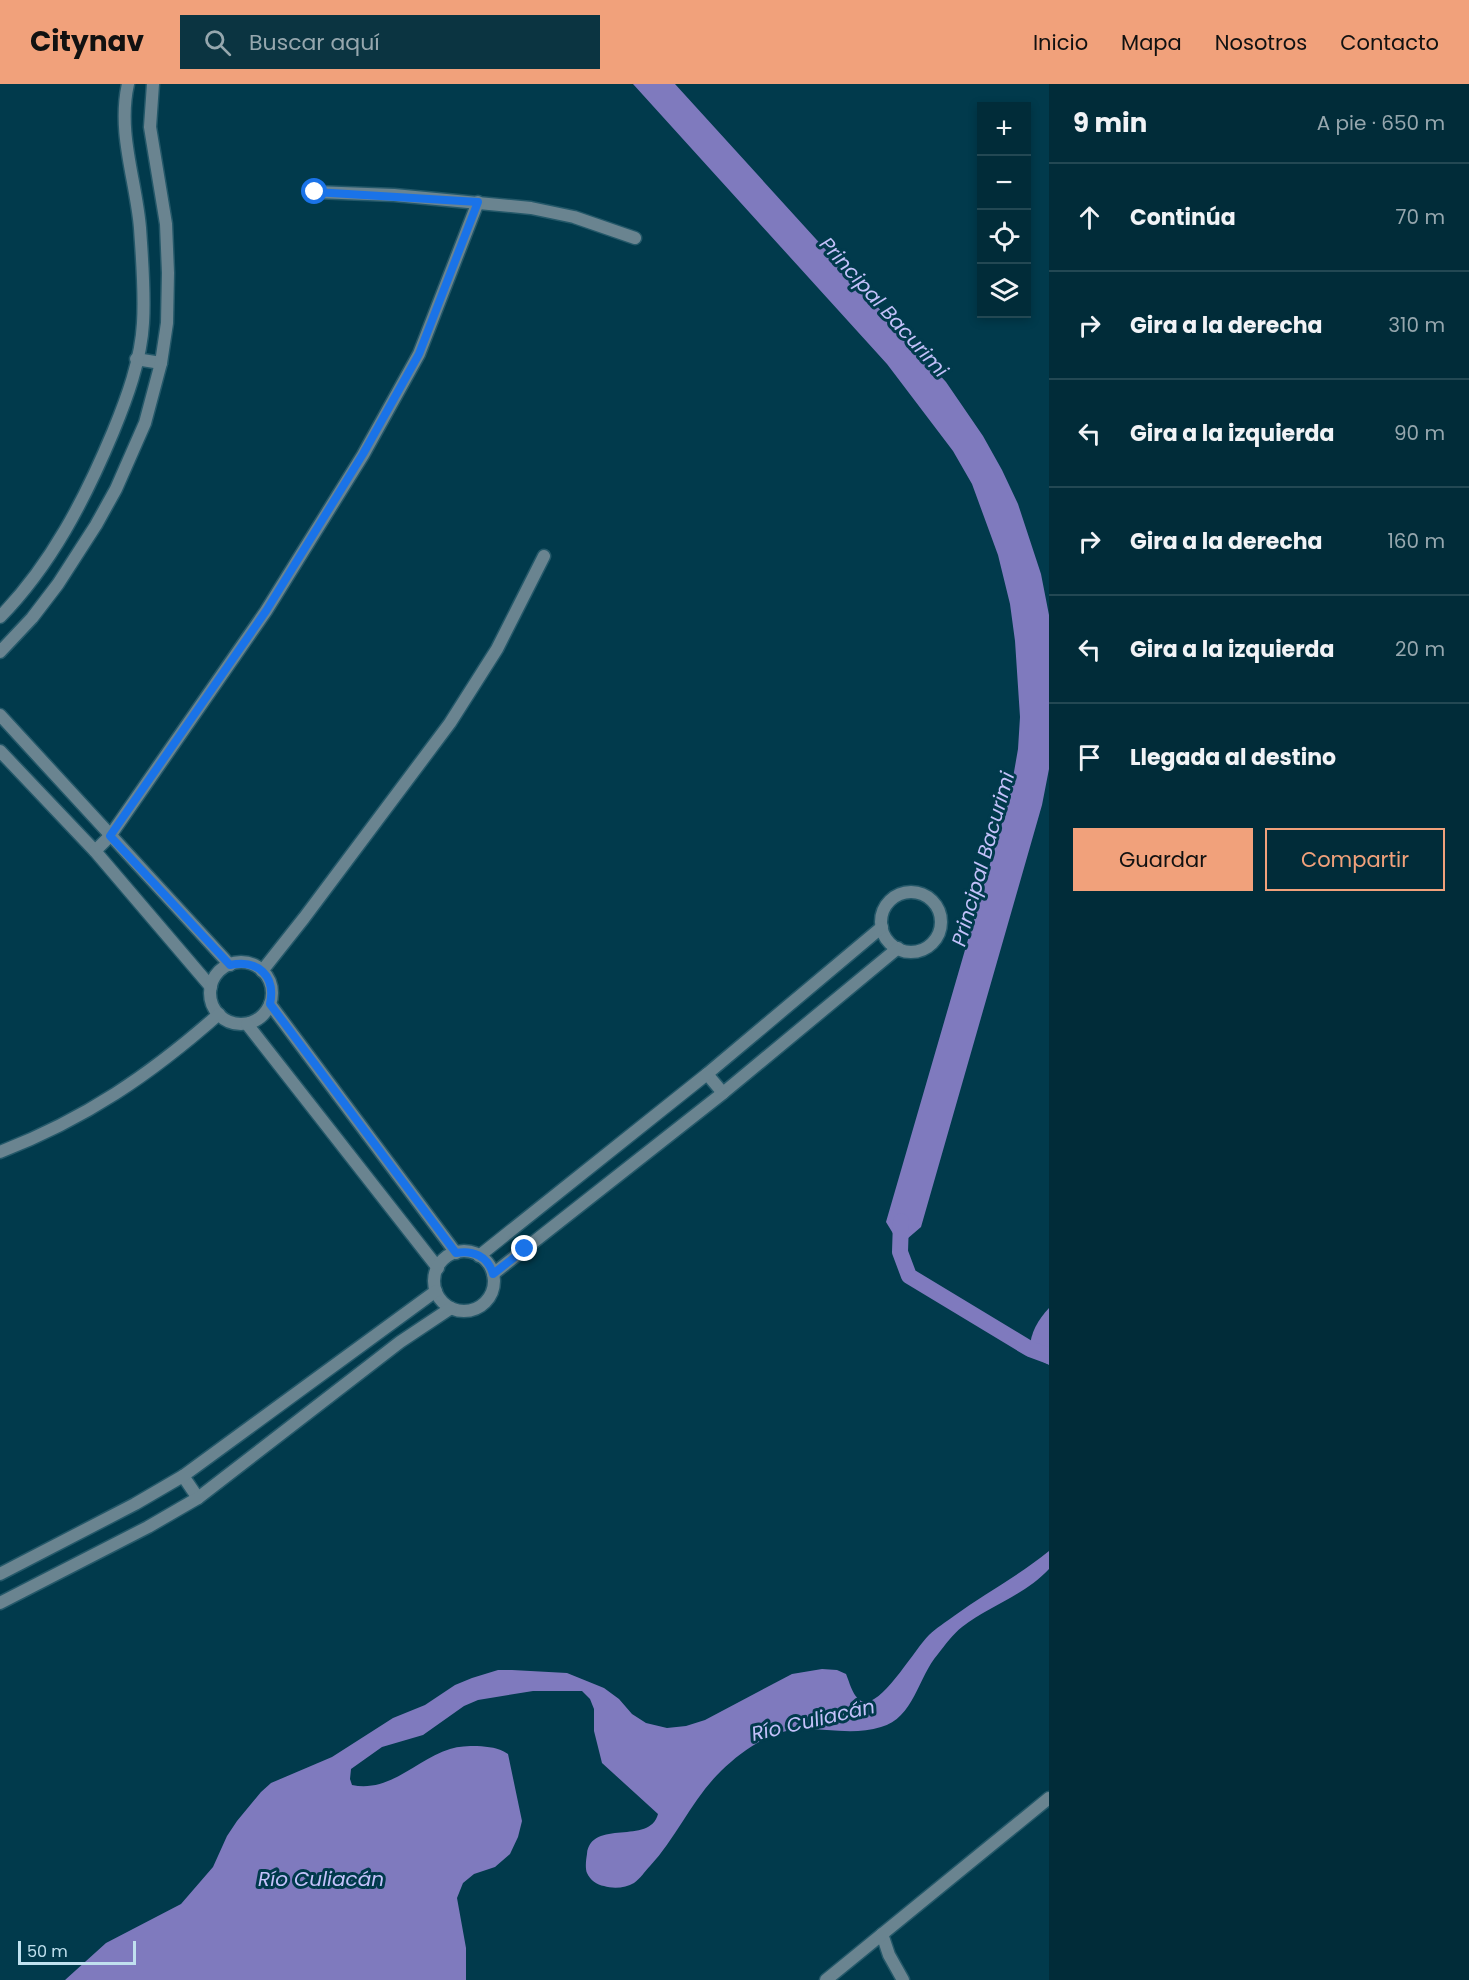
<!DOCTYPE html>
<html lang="es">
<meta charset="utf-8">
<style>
body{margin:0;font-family:Poppins,sans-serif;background:#0b3441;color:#f1f3f6}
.controls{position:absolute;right:18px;top:18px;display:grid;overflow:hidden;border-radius:0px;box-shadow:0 3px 9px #0003}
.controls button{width:54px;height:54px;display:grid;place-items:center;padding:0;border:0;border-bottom:2px solid #234853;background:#012c39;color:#f1f3f6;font:30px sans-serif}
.scale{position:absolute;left:18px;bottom:15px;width:118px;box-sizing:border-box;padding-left:6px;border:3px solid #c1e1ef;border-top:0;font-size:16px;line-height:21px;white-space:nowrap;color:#c1e1ef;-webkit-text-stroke:4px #013a4c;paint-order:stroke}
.stop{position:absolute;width:18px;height:18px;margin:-14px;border:4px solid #1a73e8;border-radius:50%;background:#fff}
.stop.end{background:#1a73e8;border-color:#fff;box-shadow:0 2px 6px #0008}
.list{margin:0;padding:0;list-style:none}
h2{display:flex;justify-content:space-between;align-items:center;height:78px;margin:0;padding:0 24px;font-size:26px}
h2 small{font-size:20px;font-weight:400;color:#96a7ae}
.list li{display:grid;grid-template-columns:39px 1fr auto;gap:18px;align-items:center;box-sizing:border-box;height:108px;padding:0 24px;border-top:2px solid #234853}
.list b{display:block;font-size:22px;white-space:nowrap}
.list em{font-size:20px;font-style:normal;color:#96a7ae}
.actions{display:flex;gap:12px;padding:18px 24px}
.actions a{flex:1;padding:14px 0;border:2px solid #f1a17b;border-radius:0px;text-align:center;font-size:21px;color:#f1a17b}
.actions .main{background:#f1a17b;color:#111}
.icon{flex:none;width:33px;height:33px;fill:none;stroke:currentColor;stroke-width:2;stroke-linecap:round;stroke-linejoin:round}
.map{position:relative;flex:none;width:1049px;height:1896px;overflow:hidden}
header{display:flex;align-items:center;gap:36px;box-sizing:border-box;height:84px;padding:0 30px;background:#f1a17b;color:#111}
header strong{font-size:28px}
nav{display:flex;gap:33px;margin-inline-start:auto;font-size:21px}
.search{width:420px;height:54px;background:#0b3441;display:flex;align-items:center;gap:15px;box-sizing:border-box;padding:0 21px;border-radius:0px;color:#96a7ae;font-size:22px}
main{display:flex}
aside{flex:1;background:#012c39}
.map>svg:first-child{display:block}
</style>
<header>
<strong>Citynav</strong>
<div class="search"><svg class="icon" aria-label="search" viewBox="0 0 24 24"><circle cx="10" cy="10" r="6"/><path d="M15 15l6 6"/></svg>Buscar aquí</div>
<nav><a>Inicio</a><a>Mapa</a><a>Nosotros</a><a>Contacto</a></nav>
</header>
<main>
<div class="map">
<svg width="1049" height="1896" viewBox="0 0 1049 1896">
<rect width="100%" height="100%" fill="#013a4c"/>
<g fill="#7f7abe">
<polygon points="633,0 675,0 946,298 983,352 1002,386 1018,420 1041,490 1049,531 1049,685 1042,721 921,1143 900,1161 886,1138 1010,711 1018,665 1020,633 1015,557 1010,520 998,471 972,400 953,367 887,280"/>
<path d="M1049,1224V1281L1038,1275L1030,1265C1030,1249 1038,1236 1049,1224Z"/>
<path d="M1049,1467V1485C1025,1511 989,1522 962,1543C953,1550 945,1561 938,1570C918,1593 914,1634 881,1643C856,1651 829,1645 804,1645C772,1645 743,1666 721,1687C692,1715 677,1753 650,1782C645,1787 640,1795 634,1799C626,1804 613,1805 604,1802C597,1801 590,1796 587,1789C585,1784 586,1776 587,1770C591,1734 650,1762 658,1730L602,1679L594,1647V1625L590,1615L582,1607H533L478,1616L464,1622L423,1651L382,1663L351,1685L350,1695L352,1701C390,1709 417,1675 450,1665C459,1662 468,1662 477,1662C489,1663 498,1663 508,1670L522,1737L518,1753L510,1770L495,1783L474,1790L463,1799L457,1814L466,1864V1896H65L106,1859L181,1820L213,1783L227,1752L237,1737L261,1708L271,1699L332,1673L393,1634L425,1621L455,1601L472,1594L498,1586H512L567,1589L604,1604L619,1615L632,1630L646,1639L667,1644L686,1642L705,1636L792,1590L822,1585L837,1586L846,1590C850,1599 854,1619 867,1618C886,1615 915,1565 929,1551C936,1544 946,1538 954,1532C985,1509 1020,1491 1049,1467Z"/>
</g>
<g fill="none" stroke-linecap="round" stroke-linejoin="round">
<polyline stroke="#7f7abe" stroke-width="16" points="901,1137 900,1168 909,1192 1030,1265 1049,1272"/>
<g stroke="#245869" stroke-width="15">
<g id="street">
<polyline points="315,108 394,111 531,124 574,133 635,154"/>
<polyline points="136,275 161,279"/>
<path d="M0,533C51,481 85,415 113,348C127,314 141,276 143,239C145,208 142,175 140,144C136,96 117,49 128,0"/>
<polyline points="0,568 32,534 58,500 96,441 116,405 145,339 161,279 167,239 168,189 166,140 150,43 153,0"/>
<polyline points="0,631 230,881"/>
<polyline points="0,667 95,767 211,903"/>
<polyline points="95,767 110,752 266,527 363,371 419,270 478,118"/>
<circle cx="911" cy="838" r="30"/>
<circle cx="241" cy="909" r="31"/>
<polyline points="262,887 304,834 450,639 497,565 544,472"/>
<polyline points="270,920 456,1169"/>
<polyline points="247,940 438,1184"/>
<polyline points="707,990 723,1009"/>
<path d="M0,1068C85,1035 150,991 219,930"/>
<circle cx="464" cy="1197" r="30"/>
<polyline points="479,1172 707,990 882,843"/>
<polyline points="493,1190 723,1009 898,864"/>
<polyline points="183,1392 198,1414"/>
<polyline points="0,1490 135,1420 183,1392 436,1207"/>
<polyline points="0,1519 148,1443 198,1414 400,1258 451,1224"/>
<polyline points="882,1850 889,1871 903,1896"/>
<polyline points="826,1896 1049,1714"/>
</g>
</g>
<use href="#street" stroke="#6a8490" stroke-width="12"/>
</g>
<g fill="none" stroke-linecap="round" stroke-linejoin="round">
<path stroke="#1a73e8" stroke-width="8" d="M315,108L478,118L419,270L363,370L266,527L110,752L230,881C258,875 276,892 270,920L456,1169C473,1166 488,1172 493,1190L525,1165"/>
</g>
<g text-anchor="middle" stroke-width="6" stroke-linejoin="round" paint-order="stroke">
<g font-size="20" font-style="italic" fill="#c3c1fa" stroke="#013a4c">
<text transform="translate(884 223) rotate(48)" y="7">Principal Bacurimi</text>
<text transform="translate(983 775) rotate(-74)" y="7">Principal Bacurimi</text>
<text transform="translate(813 1636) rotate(-13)" y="7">Río Culiacán</text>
<text x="321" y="1802">Río Culiacán</text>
</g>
</g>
</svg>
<div class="controls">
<button>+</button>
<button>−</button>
<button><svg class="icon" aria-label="locate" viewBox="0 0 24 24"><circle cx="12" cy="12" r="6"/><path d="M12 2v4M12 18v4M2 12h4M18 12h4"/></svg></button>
<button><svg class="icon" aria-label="layers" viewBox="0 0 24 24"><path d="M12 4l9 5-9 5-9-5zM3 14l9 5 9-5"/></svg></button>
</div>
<div class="scale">50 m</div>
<div class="stop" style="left:315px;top:108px"></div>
<div class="stop end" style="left:525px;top:1165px"></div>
</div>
<aside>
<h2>9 min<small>A pie · 650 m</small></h2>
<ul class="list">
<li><svg class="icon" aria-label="ahead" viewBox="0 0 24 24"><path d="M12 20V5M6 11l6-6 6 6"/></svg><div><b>Continúa</b></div><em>70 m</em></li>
<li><svg class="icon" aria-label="right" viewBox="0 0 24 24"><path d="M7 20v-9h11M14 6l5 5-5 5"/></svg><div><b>Gira a la derecha</b></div><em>310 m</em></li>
<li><svg class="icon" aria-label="left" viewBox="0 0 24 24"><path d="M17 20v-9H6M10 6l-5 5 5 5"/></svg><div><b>Gira a la izquierda</b></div><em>90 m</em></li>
<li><svg class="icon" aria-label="right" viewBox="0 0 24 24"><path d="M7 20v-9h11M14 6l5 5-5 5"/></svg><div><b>Gira a la derecha</b></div><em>160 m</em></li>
<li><svg class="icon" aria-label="left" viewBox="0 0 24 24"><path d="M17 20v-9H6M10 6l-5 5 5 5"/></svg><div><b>Gira a la izquierda</b></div><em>20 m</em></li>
<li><svg class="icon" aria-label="arrive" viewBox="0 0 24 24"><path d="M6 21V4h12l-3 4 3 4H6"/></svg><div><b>Llegada al destino</b></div></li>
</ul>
<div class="actions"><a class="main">Guardar</a><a>Compartir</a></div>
</aside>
</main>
